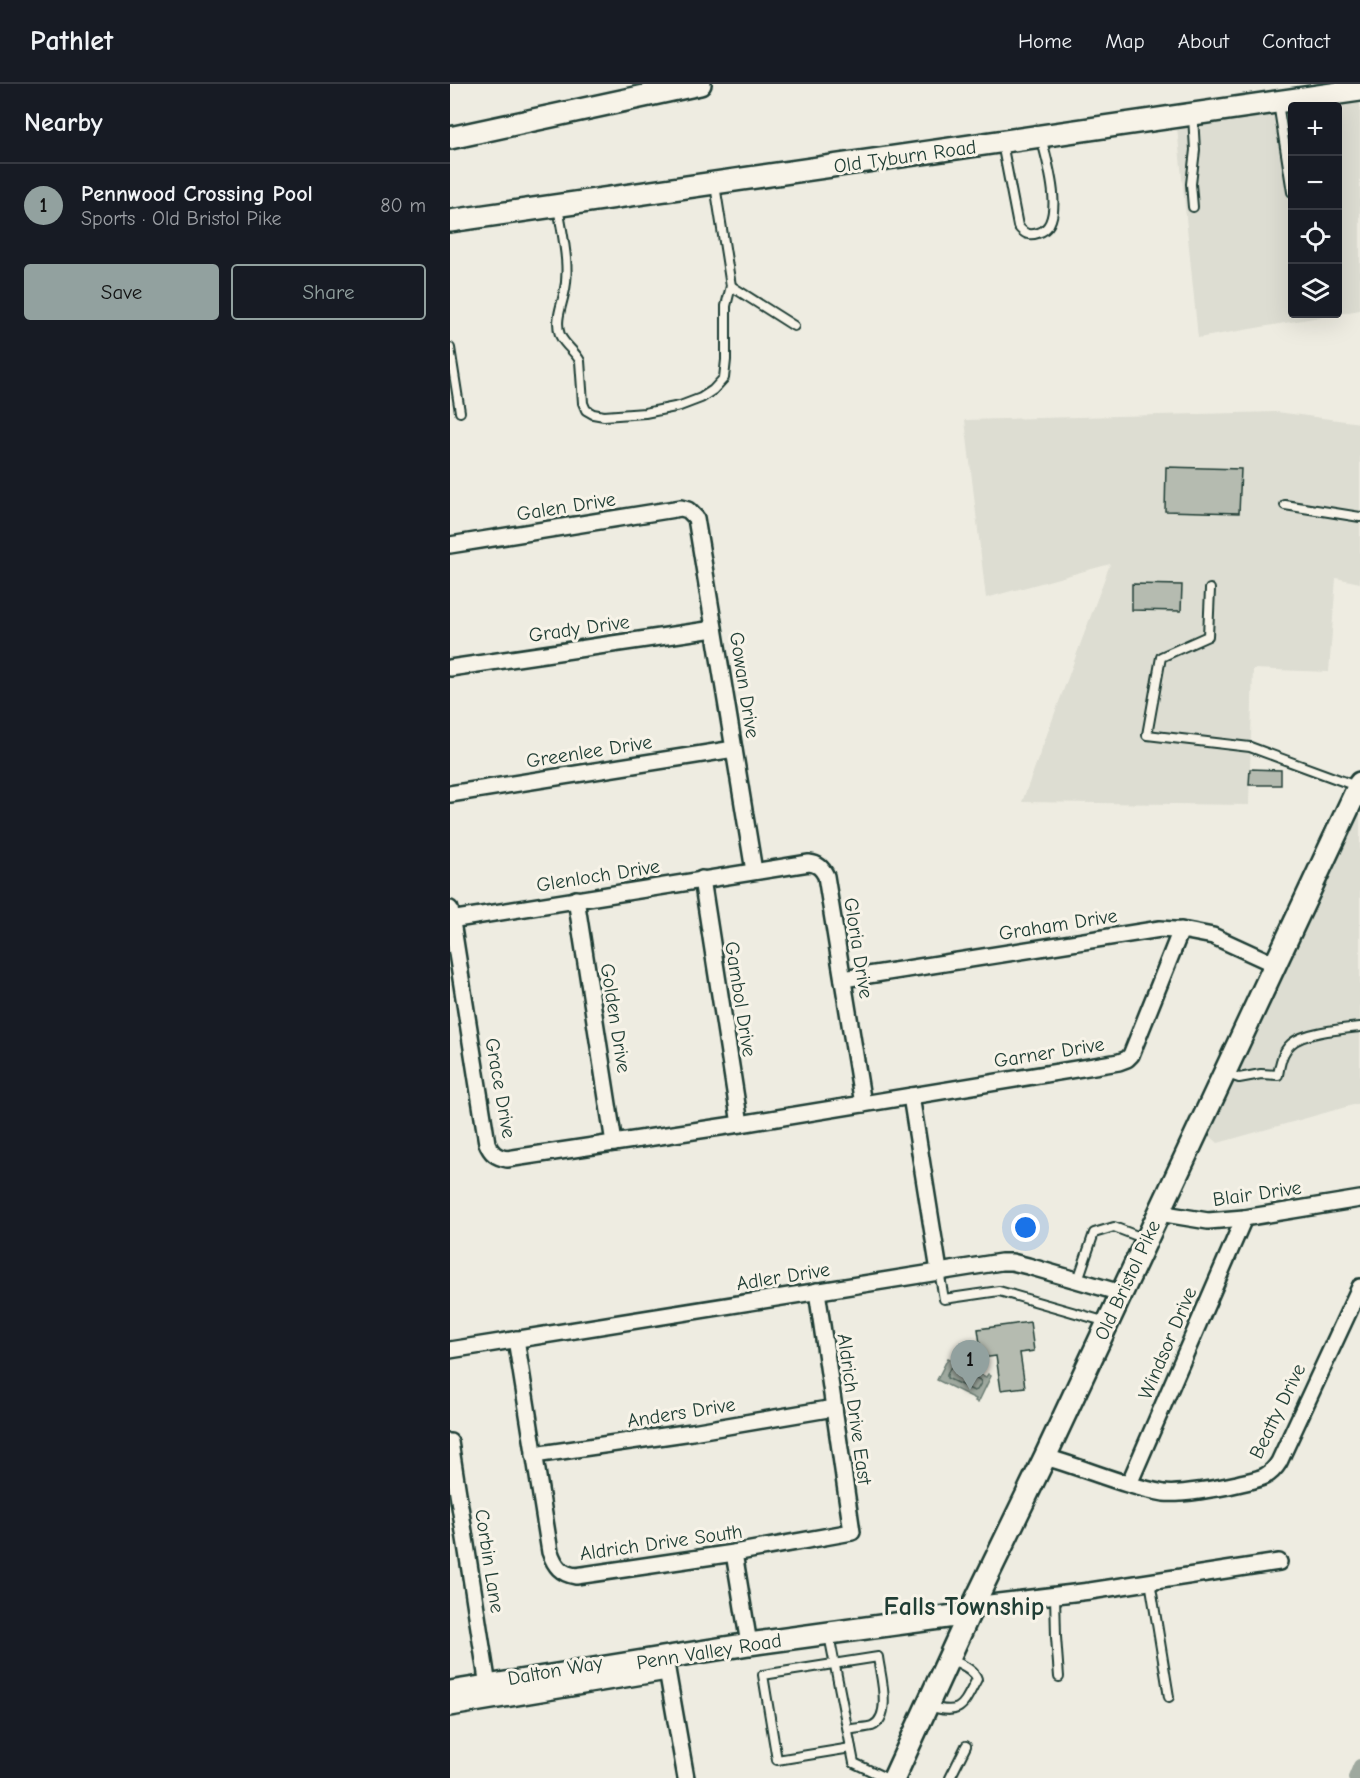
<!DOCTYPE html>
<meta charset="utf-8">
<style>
body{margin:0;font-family:"Comic Neue",sans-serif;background:#242831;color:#f1f3f6}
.controls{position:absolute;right:18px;top:18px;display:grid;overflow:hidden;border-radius:6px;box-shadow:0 6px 24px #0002}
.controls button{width:54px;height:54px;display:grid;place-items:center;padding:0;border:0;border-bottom:2px solid #363941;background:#171b24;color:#f1f3f6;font:30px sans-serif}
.you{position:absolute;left:576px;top:1144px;width:21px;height:21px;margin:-15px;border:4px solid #fff;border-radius:50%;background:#1a73e8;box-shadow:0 0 0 9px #1a73e833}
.badge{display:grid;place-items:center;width:39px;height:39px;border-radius:50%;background:#92a19f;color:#111;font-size:20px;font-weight:700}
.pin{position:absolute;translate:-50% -50px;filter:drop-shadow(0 2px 3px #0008)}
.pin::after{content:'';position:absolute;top:32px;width:21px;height:18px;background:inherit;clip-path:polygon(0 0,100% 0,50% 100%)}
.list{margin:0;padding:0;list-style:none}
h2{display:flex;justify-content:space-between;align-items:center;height:78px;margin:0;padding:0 24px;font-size:26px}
h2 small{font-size:20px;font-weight:400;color:#9ea1a6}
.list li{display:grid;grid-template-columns:39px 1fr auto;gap:18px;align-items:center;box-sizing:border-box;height:84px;padding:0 24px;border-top:2px solid #363941}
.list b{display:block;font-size:22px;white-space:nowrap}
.list p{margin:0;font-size:20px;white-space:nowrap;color:#9ea1a6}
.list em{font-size:20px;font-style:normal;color:#9ea1a6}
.actions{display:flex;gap:12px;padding:18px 24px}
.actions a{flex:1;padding:14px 0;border:2px solid #92a19f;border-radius:6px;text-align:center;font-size:21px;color:#92a19f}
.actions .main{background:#92a19f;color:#111}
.icon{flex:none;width:33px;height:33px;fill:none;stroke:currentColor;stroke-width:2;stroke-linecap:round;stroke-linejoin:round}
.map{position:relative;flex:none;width:910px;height:1694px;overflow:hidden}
header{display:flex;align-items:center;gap:36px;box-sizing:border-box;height:84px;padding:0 30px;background:#171b24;border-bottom:2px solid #363941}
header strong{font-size:28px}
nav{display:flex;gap:33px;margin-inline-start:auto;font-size:21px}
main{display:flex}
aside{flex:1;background:#171b24}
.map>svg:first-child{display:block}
</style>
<header>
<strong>Pathlet</strong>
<nav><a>Home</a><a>Map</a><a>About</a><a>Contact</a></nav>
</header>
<main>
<aside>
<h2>Nearby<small></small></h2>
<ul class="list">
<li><span class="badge">1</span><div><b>Pennwood Crossing Pool</b><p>Sports · Old Bristol Pike</p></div><em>80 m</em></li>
</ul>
<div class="actions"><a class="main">Save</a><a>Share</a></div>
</aside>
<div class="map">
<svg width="910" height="1694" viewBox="0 0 910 1694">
<rect width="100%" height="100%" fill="#eeece1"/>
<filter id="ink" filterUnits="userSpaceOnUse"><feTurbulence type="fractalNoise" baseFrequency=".0167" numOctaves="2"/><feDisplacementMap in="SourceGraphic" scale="12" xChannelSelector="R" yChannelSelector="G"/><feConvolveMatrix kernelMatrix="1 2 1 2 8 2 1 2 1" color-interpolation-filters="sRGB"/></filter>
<g filter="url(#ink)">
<g fill="#ddddd2">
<polygon points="910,15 910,226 748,254 727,43 842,25 842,230 888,230 888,22 861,22"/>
<polygon points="827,328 910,339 910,499 886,494 879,588 803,585 799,721 572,718 660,480 536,514 515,336"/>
<polygon points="910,691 910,1019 768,1059 745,1038"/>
</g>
<polygon fill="#9fa99f" stroke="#6c7e74" stroke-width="1.5" points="498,1274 536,1293 538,1290 541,1292 528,1319 525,1317 526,1315 487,1296"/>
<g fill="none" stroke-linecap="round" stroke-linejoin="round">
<polygon stroke="#52685f" stroke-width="1.5" points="503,1283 530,1296 531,1299 527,1306 524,1307 497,1294 497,1291 500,1284"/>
<polyline stroke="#9fa99f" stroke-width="14" points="905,1694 910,1682"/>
</g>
<g fill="#b5bbb0" stroke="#1f3d34" stroke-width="1.5">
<polygon points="716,383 791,385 789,429 715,427"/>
<polygon points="682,500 732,501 731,527 682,526"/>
<polygon points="800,685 831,686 831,701 799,701"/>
<polygon points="580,1238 584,1267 570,1269 575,1303 551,1306 546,1272 532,1274 528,1245"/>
</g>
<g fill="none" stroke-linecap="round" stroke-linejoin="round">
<g stroke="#1f3d34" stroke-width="12">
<g id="lane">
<polyline points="828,19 842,108"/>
<polyline points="743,32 745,66 741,100 743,123"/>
<path d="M552,59L568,142C574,150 579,152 588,149C618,141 596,73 591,53"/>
<path d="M108,122C112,150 121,182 114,210C111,224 105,237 110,251C115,262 125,267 130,277L133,319L136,326L143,330L154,332L195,329L230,322L251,314L263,306L274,294L276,276V222L281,202L265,101"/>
<polyline points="281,202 344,242"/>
<polyline points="0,264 10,328"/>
<polyline points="835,421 910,433"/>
<polyline points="760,505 758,552 711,573 697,651 800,663 906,702"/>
<path d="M775,989L789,994L811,990L828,991C830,980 832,968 841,960C854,948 892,945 910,943"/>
<polyline points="489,1187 494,1215 549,1207 657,1238"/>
<polyline points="628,1196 644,1149 664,1143 695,1155"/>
<polyline points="700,1497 719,1613"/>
<polyline points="605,1511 606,1553 609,1593"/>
<polyline points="379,1551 404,1679 436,1694"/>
<path d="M478,1622C512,1632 512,1623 527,1595C524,1585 509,1580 500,1574"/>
<path d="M398,1646C405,1644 415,1644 422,1642C443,1633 430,1590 428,1573L313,1591L327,1676L401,1664"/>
<polyline points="500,1694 516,1662"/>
</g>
</g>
<g stroke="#1f3d34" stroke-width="20">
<g id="street">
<polyline points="0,461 231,424 238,426 246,434 304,787"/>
<polyline points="0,584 264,545"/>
<polyline points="0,710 284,665"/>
<polyline points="252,795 290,1040"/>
<polyline points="126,815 164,1059"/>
<path d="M0,825L37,1059C41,1069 46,1073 57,1075L290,1040L669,978L677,975L681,971L731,846"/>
<path d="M0,836L359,779C368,780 372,784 376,792L413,1020"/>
<polyline points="393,895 710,845 737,847 763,852 824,880"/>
<polyline points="461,1012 489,1187"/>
<polyline points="709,1129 758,1137 794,1134 910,1115"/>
<path d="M66,1255L100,1468C105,1482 111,1490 126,1492L284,1469L402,1448L367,1207"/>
<polyline points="0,1266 551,1178 562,1178 578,1182 671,1209"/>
<polyline points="0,1358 38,1602"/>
<polyline points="84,1371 242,1348 384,1324"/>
<path d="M595,1373C635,1384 673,1402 714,1409C730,1411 770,1404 787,1400C806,1395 818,1396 829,1378L910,1203"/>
<polyline points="679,1400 794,1134"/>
<polyline points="284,1469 299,1560"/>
<polyline points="523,1521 640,1507 829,1478"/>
<polyline points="216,1580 236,1694"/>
<polyline points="0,1624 217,1588"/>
</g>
</g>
<g stroke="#1f3d34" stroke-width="26">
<g id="secondary">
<polyline points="0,54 250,0"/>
<polyline points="0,137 910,6"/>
<polyline points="0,1608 299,1560 519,1530"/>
<polyline points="444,1694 519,1530 595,1373 910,699"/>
</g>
</g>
<use href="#lane" stroke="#f7f3e8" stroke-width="8"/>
<use href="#street" stroke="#f7f3e8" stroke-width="15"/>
<use href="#secondary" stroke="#f7f3e8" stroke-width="21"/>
</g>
</g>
<g text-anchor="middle" stroke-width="6" stroke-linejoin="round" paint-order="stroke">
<g font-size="20" fill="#1f3d34" stroke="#f7f3e8">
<text transform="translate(455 72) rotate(-8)" y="7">Old Tyburn Road</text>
<text transform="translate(116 422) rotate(-9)" y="7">Galen Drive</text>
<text transform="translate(129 544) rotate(-8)" y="7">Grady Drive</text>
<text transform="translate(295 601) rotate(81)" y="7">Gowan Drive</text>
<text transform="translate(139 667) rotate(-9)" y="7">Greenlee Drive</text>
<text transform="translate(148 791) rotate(-9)" y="7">Glenloch Drive</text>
<text transform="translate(608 840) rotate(-9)" y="7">Graham Drive</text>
<text transform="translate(409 864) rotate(81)" y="7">Gloria Drive</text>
<text transform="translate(291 915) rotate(81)" y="7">Gambol Drive</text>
<text transform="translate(166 934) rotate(81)" y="7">Golden Drive</text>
<text transform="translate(599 968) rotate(-9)" y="7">Garner Drive</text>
<text transform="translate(51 1004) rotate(80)" y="7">Grace Drive</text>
<text transform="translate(807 1109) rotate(-8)" y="7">Blair Drive</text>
<text transform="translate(333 1192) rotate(-9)" y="7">Adler Drive</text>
<text transform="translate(677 1196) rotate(-65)" y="7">Old Bristol Pike</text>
<text transform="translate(717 1259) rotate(-67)" y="7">Windsor Drive</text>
<text transform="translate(405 1325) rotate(82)" y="7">Aldrich Drive East</text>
<text transform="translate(827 1327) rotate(-64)" y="7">Beatty Drive</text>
<text transform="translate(231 1328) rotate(-9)" y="7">Anders Drive</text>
<text transform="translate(211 1458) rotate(-8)" y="7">Aldrich Drive South</text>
<text transform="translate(40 1477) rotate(81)" y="7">Corbin Lane</text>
<text transform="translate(259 1567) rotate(-9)" y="7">Penn Valley Road</text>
<text transform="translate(105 1586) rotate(-10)" y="7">Dalton Way</text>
</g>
<g font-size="26" font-weight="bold" fill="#1f3d34" stroke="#f7f3e8">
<text x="514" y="1531">Falls Township</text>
</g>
</g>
</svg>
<div class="controls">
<button>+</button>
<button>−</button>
<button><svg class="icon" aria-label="locate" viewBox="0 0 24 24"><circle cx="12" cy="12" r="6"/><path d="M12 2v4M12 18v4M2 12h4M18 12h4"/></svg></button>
<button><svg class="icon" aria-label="layers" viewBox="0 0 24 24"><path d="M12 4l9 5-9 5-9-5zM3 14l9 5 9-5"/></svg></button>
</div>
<div class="you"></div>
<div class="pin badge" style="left:520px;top:1306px">1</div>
</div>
</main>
